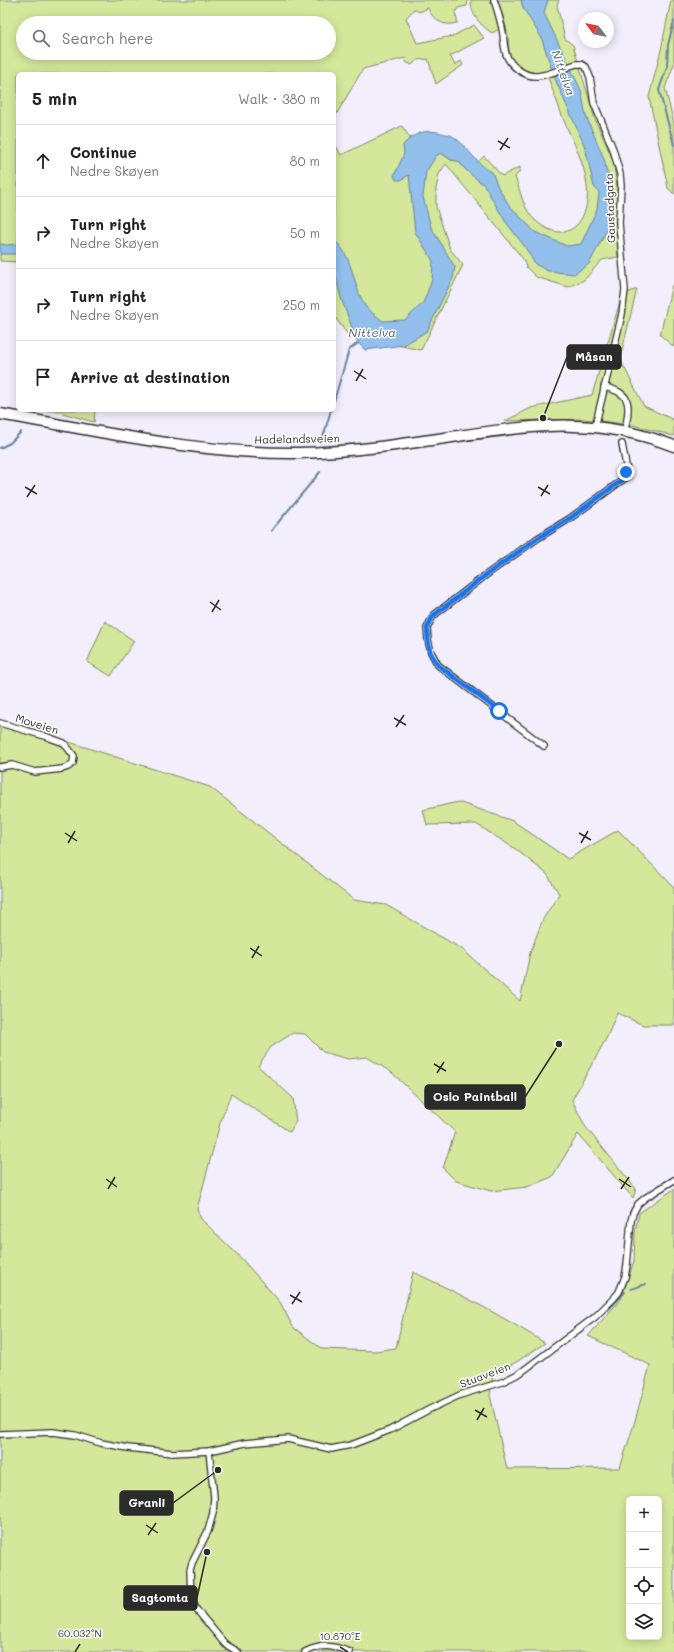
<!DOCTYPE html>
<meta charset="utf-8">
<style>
body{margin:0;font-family:Mali,sans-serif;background:#f6f6f6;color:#222}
.controls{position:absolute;right:12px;bottom:12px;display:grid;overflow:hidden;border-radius:6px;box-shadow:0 2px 10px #0003}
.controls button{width:36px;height:36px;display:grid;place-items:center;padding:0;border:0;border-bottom:1px solid #e0e0e0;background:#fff;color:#222;font:20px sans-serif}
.compass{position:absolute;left:578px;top:12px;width:36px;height:36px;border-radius:50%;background:#fff;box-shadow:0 2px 10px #0003;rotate:302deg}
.stop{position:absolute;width:12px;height:12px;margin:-9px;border:3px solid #1a73e8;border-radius:50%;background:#fff}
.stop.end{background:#1a73e8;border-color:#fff;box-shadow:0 1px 4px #0008}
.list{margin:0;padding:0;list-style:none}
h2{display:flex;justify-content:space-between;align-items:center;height:52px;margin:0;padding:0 16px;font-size:17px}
h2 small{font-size:13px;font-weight:400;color:#767676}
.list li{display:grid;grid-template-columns:26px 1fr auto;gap:12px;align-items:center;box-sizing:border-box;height:72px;padding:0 16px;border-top:1px solid #e0e0e0}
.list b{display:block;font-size:15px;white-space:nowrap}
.list p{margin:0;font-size:13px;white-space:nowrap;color:#767676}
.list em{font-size:13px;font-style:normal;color:#767676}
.icon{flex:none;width:22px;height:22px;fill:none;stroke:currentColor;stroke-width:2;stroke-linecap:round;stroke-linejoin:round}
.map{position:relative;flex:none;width:674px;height:1652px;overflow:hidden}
.search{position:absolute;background:#fff;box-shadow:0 2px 10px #0003;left:16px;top:16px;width:320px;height:44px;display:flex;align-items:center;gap:10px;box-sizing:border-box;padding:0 14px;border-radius:22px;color:#767676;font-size:15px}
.panel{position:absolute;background:#fff;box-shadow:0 2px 10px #0003;left:16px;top:72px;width:320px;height:340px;border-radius:6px}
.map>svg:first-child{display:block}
</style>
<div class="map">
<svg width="674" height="1652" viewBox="0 0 674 1652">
<rect width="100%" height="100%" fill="#f3eefc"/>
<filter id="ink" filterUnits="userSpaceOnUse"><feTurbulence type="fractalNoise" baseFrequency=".025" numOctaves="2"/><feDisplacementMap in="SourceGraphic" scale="8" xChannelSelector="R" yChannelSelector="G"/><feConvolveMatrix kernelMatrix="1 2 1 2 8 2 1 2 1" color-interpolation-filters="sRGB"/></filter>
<g filter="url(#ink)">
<g fill="#d4e79b" stroke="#808963" fill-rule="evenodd">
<path d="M0,0H468L467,6L458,8L455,13L457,19V23C443,27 433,20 428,8L419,12L414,9L406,18L417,43L453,36L474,25L484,38L450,56L455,65L461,61L463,65L436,84L428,59L417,60L412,65L406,62L405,58L363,69L336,115L334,126V74H18V262L0,261ZM23,23H329V53H23Z"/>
<path d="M471,0H492L499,29L492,33C481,26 470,14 471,0Z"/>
<path d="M498,0H559L557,5L565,39L573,45L595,119L613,160L617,185L618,257L602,260L584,280L568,287L536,277L526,267L523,259L446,164L439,174L436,189V207L450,249L463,265L421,350L348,335L334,316V142L341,155L402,126L410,138L441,153L451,160L458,161L468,172L484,156L502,176L520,167V171L515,177C521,192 523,210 536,221C567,248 591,221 587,186C585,163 573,142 564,121C558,105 552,88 546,72C531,76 517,69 510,55C508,49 509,42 508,36C506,24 501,12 498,0Z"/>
<polygon points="671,0 674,0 674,64 665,88 674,124 674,194 668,188 649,97 661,50"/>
<polygon points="672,285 674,285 674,347 660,335"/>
<polygon points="637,289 620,359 644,406 674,420 674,436 633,425 584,419 505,421 531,408 592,395 622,295"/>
<path d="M25,410H101L95,411L94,422C77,418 59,410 41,410C35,410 30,413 25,410Z"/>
<polygon points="105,621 134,641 111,676 87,662"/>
<path d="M0,720L210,787L354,900L386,905L462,949L520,1001L530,953L543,919L559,894L547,874L514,848L476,824L427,825L423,810L458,802L513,821L568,859L618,830L674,887V1025H643L617,1013L607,1037L572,1100L585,1126L636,1189L633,1198L578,1134L552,1177L527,1187L491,1191L456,1181L443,1168L455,1132L391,1072L367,1057L348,1059L323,1052L305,1034L293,1033L271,1047L258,1066L293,1098L296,1121L290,1132L231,1094L220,1123L197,1209L201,1219L240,1257L280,1302L293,1327L322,1349L375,1351L396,1348L413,1272C459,1293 502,1316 545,1343L518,1361L493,1375L490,1395L507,1469L620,1468L635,1421L650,1365L588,1336L621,1299L634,1261L635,1232L639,1213L674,1189V1652H0ZM629,1499H659V1637H629Z"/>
</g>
<g fill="#92bfec" stroke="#69849f">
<path d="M521,0H548L544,13L581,90L586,116L604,159L611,190L610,224L589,264L574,274L548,271L535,264L525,247L505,221L484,185L468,172L458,161L451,160L441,153L436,156L426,172L423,197L431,227L455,267L453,278L427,331L404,345L365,350L358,343L342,301L334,271V240C354,256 352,286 366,307C370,312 378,317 383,321L405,320L423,303L432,280L433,261L415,232L409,175L401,180H396L394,176L404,154L403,145C415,132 428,128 445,134C448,134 451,135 454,137C468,147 476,164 492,172L498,187L509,205L535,232L567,246L581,244L597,209L599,192L594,187L585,147L555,79L541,37L523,8Z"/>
<polygon points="0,244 7,245 18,244 18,254 0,254"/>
</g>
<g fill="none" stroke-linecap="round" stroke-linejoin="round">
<g stroke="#69849f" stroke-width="2">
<polyline points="674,21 668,45 667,67 659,90 674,145"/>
<polyline points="334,401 349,350 358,343"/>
<polyline points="25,411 26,410"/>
<polyline points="322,441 331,410"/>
<polyline points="0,448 10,443 21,432"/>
<polyline points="271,531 320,472"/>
<polyline points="631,1289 646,1284"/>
<polyline points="608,1310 625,1292"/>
</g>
<g stroke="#2b2b2b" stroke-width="8">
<g id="street">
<path d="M494,0C497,8 499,16 501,24C504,34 503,44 506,54C510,66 525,77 537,76C550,75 564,68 576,64H581L586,67L590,77L594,103L613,149L620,174L621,185L619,223L625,290L622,314L595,427"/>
<path d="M604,387C629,392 631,402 626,425"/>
<polyline points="0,723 45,736 64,743 74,756 73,763 68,767 62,769 35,772 12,765 0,767"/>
<polyline points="544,746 438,665 431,652 428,640 427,628 433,616 486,575 538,538 569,519 628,476 622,444"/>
<polyline points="0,1434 53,1432 75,1435 101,1443 128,1448 173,1453 209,1451 245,1443 288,1439 331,1449 351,1445 390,1430 430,1409 460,1395 502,1382 520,1373 595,1317 614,1298 619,1292 625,1277 627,1265 631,1221 633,1213 638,1204 645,1198 674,1180"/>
<polyline points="209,1451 214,1497 213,1513 208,1531 192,1563 190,1570 191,1598 196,1609 225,1644 238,1652"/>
<path d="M305,1652C323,1644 332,1645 350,1652"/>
</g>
</g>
<g stroke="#2b2b2b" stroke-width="13">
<path id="highway" d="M0,414C99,431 198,454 298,453C352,452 405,444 458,436C536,425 598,416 674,446"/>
</g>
<use href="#street" stroke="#fff" stroke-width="5.5"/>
<use href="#highway" stroke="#fff" stroke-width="10"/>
</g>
</g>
<g fill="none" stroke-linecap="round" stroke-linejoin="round" filter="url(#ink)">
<polyline stroke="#1a73e8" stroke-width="5" points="499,711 438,665 430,652 428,640 427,628 433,616 486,575 538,538 569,519 628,476 626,472"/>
</g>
<path fill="none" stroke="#2b2b2b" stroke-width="1.5" d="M498,141L510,148M500,150L508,138M354,371L366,379M356,381L363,369M25,487L37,494M538,487L550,494M541,496L548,485M27,497L35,485M210,602L221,610M212,612L219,600M394,718L406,725M396,727L404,715M65,833L77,841M579,833L591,840M68,843L75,831M581,843L588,831M250,948L262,956M252,958L259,946M434,1064L446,1071M437,1073L444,1062M106,1179L117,1187M619,1179L631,1187M108,1189L115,1177M621,1189L629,1177M290,1295L302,1302M292,1304L300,1292M475,1410L487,1417M477,1420L484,1408M146,1525L158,1533M148,1535L156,1523M340,1647L348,1652M75,1652L80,1644"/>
<g text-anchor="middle" stroke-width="3" stroke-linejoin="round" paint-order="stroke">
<g font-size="11" fill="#2b2b2b" stroke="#fff">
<text transform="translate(610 208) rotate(-92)" y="4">Gaustadgata</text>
<text transform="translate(297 439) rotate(-1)" y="4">Hadelandsveien</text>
<text transform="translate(37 724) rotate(17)" y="4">Moveien</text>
<text transform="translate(485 1375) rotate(-21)" y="4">Stuaveien</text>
</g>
<g font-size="12" font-style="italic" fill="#4f5f6f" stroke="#fff">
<text transform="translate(563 73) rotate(70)" y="4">Nittelva</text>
<text x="372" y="337">Nittelva</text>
</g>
</g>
<g font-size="10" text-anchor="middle" fill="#2b2b2b" stroke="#fff" stroke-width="3" stroke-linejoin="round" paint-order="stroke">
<text x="80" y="1637">60.032°N</text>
<text x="340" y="1640">10.870°E</text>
</g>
<path fill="none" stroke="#2b2b2b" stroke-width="1.5" d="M543 418L567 357M559 1044L525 1097M218 1470L173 1503M207 1552L197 1598"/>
<g fill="#2b2b2b" stroke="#fff" stroke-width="1.5">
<circle cx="543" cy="418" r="4"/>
<circle cx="559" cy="1044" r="4"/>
<circle cx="218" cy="1470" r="4"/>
<circle cx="207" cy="1552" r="4"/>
</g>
<g fill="#2b2b2b" stroke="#2b2b2b" stroke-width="1.5">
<rect x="567" y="345" width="54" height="24" rx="4"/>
<rect x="425" y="1085" width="100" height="24" rx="4"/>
<rect x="120" y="1491" width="53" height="24" rx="4"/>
<rect x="124" y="1586" width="73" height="24" rx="4"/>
</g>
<g font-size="12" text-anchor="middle" font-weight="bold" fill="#fff">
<text x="594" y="361">Måsan</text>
<text x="475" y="1101">Oslo Paintball</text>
<text x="147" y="1507">Granli</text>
<text x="160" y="1602">Sagtomta</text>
</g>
</svg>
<div class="controls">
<button>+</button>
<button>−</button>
<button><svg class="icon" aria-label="locate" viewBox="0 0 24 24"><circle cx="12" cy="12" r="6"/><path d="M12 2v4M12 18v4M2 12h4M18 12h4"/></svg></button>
<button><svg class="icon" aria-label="layers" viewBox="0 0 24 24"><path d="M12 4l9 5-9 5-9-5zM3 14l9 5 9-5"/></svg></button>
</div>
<svg class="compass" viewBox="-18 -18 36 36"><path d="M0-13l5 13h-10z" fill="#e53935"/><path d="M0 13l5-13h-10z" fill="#767676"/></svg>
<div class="stop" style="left:499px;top:711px"></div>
<div class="stop end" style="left:626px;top:472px"></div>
<div class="search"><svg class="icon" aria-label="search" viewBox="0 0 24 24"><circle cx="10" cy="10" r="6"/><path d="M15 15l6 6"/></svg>Search here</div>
<section class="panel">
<h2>5 min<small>Walk · 380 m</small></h2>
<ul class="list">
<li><svg class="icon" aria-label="ahead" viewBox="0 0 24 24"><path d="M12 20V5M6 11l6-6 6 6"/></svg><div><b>Continue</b><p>Nedre Skøyen</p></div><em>80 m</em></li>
<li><svg class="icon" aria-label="right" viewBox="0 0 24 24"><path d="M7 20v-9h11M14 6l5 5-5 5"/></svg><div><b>Turn right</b><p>Nedre Skøyen</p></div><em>50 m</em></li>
<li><svg class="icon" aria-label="right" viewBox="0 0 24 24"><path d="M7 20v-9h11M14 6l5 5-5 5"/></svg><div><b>Turn right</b><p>Nedre Skøyen</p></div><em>250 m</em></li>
<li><svg class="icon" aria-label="arrive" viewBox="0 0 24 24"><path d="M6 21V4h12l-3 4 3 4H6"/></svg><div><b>Arrive at destination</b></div></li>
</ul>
</section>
</div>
